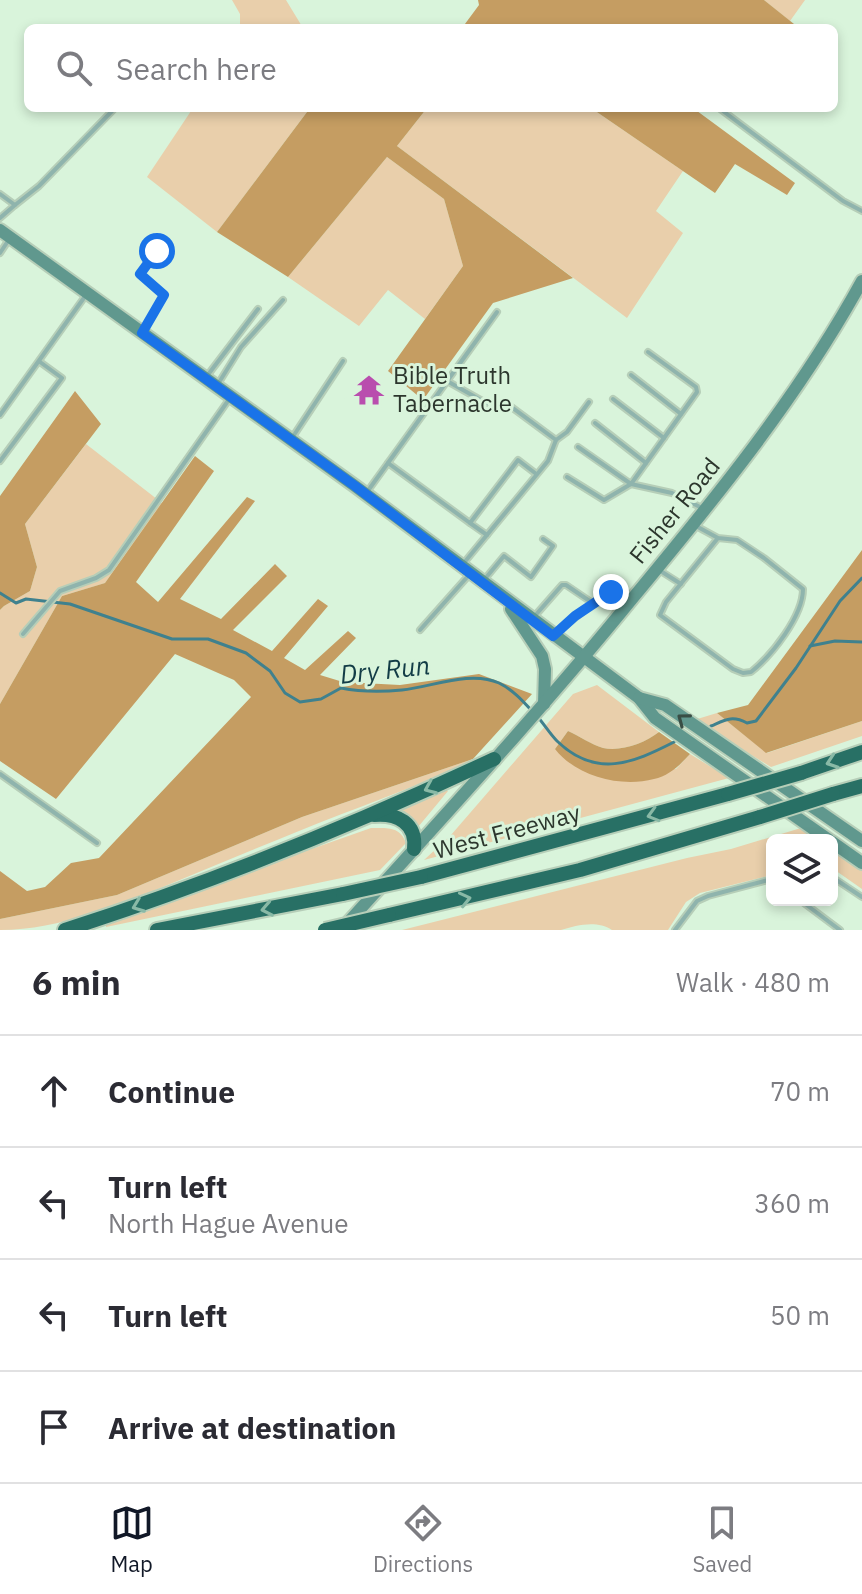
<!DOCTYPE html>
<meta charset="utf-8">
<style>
body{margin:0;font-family:"IBM Plex Sans",sans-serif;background:#f2f2f3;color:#2b2b33}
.controls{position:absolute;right:24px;bottom:24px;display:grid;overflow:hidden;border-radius:12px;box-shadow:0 4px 12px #0003}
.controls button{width:72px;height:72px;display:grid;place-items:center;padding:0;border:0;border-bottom:2px solid #e1e1e2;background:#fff;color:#2b2b33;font:40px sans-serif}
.stop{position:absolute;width:24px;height:24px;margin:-18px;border:6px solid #1a73e8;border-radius:50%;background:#fff}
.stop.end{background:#1a73e8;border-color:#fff;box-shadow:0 2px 8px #0008}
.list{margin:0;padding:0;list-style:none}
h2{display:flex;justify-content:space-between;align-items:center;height:104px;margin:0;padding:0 32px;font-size:34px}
h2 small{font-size:26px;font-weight:400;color:#7c7c81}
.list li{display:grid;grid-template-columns:52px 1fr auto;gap:24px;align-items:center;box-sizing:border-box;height:112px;padding:0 32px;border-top:2px solid #e1e1e2}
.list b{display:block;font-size:30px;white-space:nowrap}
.list p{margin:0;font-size:26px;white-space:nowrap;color:#7c7c81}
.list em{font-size:26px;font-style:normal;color:#7c7c81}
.icon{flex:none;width:44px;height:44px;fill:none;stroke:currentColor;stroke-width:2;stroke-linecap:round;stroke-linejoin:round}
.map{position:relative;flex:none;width:862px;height:930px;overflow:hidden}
.search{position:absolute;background:#fff;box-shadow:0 4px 12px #0003;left:24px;right:24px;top:24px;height:88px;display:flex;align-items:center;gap:20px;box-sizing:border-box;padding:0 28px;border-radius:12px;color:#7c7c81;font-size:30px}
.sheet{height:552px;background:#fff}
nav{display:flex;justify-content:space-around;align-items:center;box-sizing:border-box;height:112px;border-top:2px solid #e1e1e2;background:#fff;font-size:22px;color:#7c7c81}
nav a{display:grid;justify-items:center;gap:4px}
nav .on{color:#111827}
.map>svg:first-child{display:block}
</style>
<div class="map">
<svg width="862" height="930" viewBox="0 0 862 930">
<rect width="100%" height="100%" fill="#d9f4db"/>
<g fill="#e9cfab">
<polygon points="232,0 286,0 303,28 240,28 240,14"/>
<polygon points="764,0 805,0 790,21"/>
<polygon points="193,108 310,108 217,232 147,177"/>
<polygon points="427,108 591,108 683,171 656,211 683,233 627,318 397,146"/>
<polygon points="387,157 444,199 463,266 425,319 388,290 359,326 288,277"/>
<polygon points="86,444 162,503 105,583 62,596 0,704 0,610 4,606 30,591 37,567 25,524"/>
<path d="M597,685L659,732C645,743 621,752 603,748C592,745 579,736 568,731L555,749L676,769L690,754L729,778L424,860L451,835L573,694Z"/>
<polygon points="717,713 767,753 862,721 862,736 771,767 694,720"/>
<path d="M473,759C417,788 357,807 299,831C257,848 216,865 175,882C120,904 61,930 0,930V919L117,895L302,817Z"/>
<polygon points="444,788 448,791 418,827 408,816 394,809"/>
<path d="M371,828C387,828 400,826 406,843L380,870L106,927L105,922Z"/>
<path d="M801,828L818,840H772V875L700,893L686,902L668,930H612C597,920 577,925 561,930H402L687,858L731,849Z"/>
<polygon points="832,850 862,871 862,889 832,868"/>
</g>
<g fill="#c59d62">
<polygon points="478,0 764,0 799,28 673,28 667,24 664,28 462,28 479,5"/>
<polygon points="310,108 427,108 397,146 573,278 493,303 423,400 388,371 463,266 444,199 387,157 288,277 217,232"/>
<polygon points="591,108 693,108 795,183 787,195 735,164 715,193"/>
<polygon points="75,391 101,424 25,524 37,567 30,591 4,606 0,610 0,496"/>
<polygon points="195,456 214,471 136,582 158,602 247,497 255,501 180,599 221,619 275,564 287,576 233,630 272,651 318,599 328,606 284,658 305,670 348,631 356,638 320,675 343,682 400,685 479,674 532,694 473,759 302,817 117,895 0,919 0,871 27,891 45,887 71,863 99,858 251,697 234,680 175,654 56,799 0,761 0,704 62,596 105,583"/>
<polygon points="862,550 862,721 766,753 717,713 748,705"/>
<path d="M568,731C579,736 592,745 603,748C621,752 645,743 659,732L690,754C680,765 669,776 654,779C620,788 576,776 555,749Z"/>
</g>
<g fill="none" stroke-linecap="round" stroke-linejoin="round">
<g stroke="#3f818e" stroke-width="3">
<path d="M0,593L16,603L26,599L70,604L172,639H208L246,653L270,671L285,693L300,702L321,699L341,688C361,692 381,692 402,690C432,687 470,670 499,683C513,690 522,700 532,711"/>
<polyline points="810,646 835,641 862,642"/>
<path d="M537,716C544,724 550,734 557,741C596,779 633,763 674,742"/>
<path d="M711,726C725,720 732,715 747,723L756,721L796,668L840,601L862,578"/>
</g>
<g stroke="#b6ceb8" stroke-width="8">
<g id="service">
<polyline points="719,108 843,201 862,211"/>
<polyline points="0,194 15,205 39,186 115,108"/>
<polyline points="0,218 15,205"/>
<polyline points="0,253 10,238"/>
<polyline points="144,330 164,295 140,274 157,251"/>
<polyline points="631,375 681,414"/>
<polyline points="207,376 258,309"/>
<polyline points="447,381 486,403 506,403 556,440 548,461 463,564"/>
<polyline points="218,384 241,347 283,300"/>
<polyline points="613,399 664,438"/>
<polyline points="0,415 86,295"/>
<polyline points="595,423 646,463"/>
<polyline points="292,438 343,361"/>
<polyline points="556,440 567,432 589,402"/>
<polyline points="578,447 631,484 672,493 704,509"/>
<polyline points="0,461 62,378 40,362"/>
<polyline points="388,463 470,523 518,460 535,473"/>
<polyline points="567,477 604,500 631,484 697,392 696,387 648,352"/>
<polyline points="367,492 497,312"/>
<polyline points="470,523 487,535"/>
<path d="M696,526L718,538L737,540L764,558L803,589C803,616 772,655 751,672L743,673L733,669L660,615L666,602L718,538"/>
<polyline points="659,570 681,584"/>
<polyline points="484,580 504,556 531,577 553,546 543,539"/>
<polyline points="533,618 562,585 566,585 594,604"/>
<polyline points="420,630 469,575"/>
<polyline points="557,632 605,594 611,592 629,600"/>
<polyline points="23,634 60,591 96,578 109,570 230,398"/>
<polyline points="0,774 97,843"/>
<polyline points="832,877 862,897"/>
<polyline points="800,900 840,930"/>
<polyline points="675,930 697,901 708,896 772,879"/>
</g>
</g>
<g stroke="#b6ceb8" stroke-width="16">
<g id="secondary">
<polyline points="0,230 355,486 639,698 655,718 829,840"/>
<polyline points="511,609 542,656 545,669 544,704"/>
<polyline points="639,698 665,705 862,841"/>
<polyline points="832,842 862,863"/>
<path d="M345,926C442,818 540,712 632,599C715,499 799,396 862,281"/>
</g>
</g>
<g stroke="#b6ceb8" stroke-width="18">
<g id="motorway">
<polyline points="801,773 862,752"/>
<polyline points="833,794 862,786"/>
<path d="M374,815C397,813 417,823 414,849"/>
<polyline points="421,877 728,794"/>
<polyline points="389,915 580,870 760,817"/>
<path d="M65,930C210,883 356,824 494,759"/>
<polyline points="157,930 343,894"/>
</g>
</g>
<use href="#service" stroke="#8fb4ad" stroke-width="4"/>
<use href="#secondary" stroke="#60988e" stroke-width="12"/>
<use href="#motorway" stroke="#287065" stroke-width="14"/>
<g stroke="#b6ceb8" stroke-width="18" stroke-linecap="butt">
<g id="motorway-bridge">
<polyline points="728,794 801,773"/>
<polyline points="760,817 833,794"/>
<polyline points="343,894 421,877"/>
<polyline points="325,930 389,915"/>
</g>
</g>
<use href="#motorway-bridge" stroke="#287065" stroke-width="14"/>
</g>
<defs><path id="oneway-chevron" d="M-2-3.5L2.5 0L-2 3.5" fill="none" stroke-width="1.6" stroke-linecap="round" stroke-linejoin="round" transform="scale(2)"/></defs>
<use stroke="#394e45" href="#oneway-chevron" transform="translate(683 719) rotate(-143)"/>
<g stroke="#89b9a6">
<use href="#oneway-chevron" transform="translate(832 762) rotate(161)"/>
<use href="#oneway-chevron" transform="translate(430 788) rotate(157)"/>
<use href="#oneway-chevron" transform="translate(653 815) rotate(164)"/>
<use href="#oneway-chevron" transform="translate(465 899) rotate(-13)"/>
<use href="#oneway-chevron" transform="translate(138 906) rotate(159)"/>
<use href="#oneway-chevron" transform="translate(267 909) rotate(169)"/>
</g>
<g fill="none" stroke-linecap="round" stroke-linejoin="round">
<polyline stroke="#1a73e8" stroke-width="10" points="157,251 140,274 164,295 142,333 355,486 553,636 575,616 611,592"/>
</g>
<defs>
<g id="temple-bare" transform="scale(2.4)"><path d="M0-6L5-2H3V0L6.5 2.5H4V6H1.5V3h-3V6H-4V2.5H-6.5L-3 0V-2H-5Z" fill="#b94dae" stroke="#d9f4db" stroke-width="2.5" paint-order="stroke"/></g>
</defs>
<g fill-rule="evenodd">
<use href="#temple-bare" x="369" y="390"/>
</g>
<g text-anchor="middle" stroke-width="6" stroke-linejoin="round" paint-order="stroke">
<g font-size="24" fill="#2c362d" stroke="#d9f4db" text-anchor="start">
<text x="393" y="384">Bible Truth<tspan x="393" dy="28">Tabernacle</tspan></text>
</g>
<g font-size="24" fill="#2c362d" stroke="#d9f4db">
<text transform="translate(675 511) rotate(-51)" y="8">Fisher Road</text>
<text transform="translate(507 832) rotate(-15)" y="8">West Freeway</text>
</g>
<g font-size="26" font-style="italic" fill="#123c46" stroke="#d9f4db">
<text transform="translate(385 670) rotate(-6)" y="9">Dry Run</text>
</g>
</g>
</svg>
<div class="controls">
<button><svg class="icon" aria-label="layers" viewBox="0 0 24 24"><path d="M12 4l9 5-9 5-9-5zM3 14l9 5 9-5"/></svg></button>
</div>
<div class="stop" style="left:157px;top:251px"></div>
<div class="stop end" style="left:611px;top:592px"></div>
<div class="search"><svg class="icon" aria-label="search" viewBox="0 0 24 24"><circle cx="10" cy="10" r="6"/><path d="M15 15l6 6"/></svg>Search here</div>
</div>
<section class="sheet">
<h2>6 min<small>Walk · 480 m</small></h2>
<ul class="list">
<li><svg class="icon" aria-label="ahead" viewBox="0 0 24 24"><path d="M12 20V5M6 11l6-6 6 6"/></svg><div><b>Continue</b></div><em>70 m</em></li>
<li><svg class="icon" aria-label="left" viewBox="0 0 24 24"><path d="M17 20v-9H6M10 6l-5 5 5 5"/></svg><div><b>Turn left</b><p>North Hague Avenue</p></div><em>360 m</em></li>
<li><svg class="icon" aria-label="left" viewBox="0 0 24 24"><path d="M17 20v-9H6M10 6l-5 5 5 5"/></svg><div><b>Turn left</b></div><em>50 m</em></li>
<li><svg class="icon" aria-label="arrive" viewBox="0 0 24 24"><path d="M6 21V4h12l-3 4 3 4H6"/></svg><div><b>Arrive at destination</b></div></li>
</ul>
</section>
<nav>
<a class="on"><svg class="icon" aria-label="map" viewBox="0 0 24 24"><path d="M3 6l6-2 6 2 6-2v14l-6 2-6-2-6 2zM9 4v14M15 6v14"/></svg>Map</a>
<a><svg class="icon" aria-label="directions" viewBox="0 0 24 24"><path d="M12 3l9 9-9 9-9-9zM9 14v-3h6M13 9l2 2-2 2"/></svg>Directions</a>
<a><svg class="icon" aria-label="saved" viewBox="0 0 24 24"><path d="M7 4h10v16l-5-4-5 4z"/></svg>Saved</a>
</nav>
